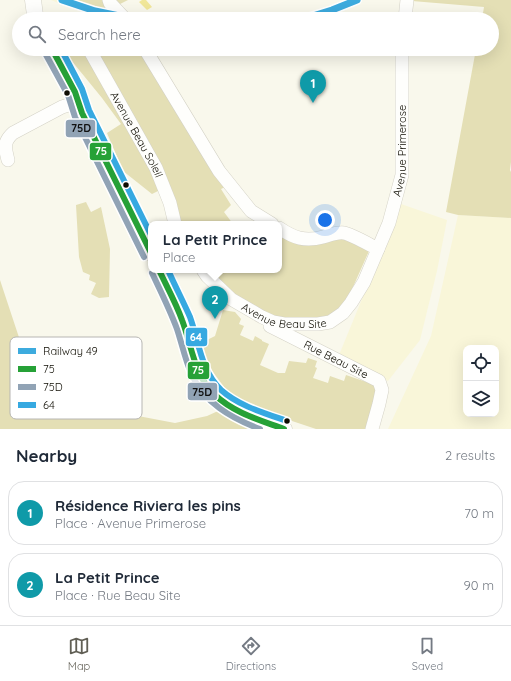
<!DOCTYPE html>
<meta charset="utf-8">
<style>
body{margin:0;font-family:Quicksand,sans-serif;background:#f2f2f3;color:#1f2937}
.controls{position:absolute;right:12px;bottom:12px;display:grid;overflow:hidden;border-radius:8px;box-shadow:0 4px 16px #0002}
.controls button{width:36px;height:36px;display:grid;place-items:center;padding:0;border:0;border-bottom:1px solid #e0e1e3;background:#fff;color:#1f2937;font:20px sans-serif}
.you{position:absolute;left:325px;top:220px;width:14px;height:14px;margin:-10px;border:3px solid #fff;border-radius:50%;background:#1a73e8;box-shadow:0 0 0 6px #1a73e833}
.badge{display:grid;place-items:center;width:26px;height:26px;border-radius:50%;background:#615f55;color:#fff;font-size:13px;font-weight:700}
.pin{position:absolute;translate:-50% -33px;filter:drop-shadow(0 1px 2px #0008)}
.pin::after{content:'';position:absolute;top:21px;width:14px;height:12px;background:inherit;clip-path:polygon(0 0,100% 0,50% 100%)}
.popup{position:absolute;left:148px;top:221px;width:134px;height:52px;box-sizing:border-box;display:grid;place-content:center;border-radius:8px;background:#fff;filter:drop-shadow(0 1px 3px #0005);font-size:13px;white-space:nowrap;color:#747a83}
.popup b{font-size:15px;color:#1f2937}
.popup::after{content:'';position:absolute;left:50%;top:100%;margin-left:-8px;border:8px solid transparent;border-top-color:#fff}
.list{margin:0;padding:0;list-style:none}
h2{display:flex;justify-content:space-between;align-items:center;height:52px;margin:0;padding:0 16px;font-size:17px}
h2 small{font-size:13px;font-weight:400;color:#747a83}
.list li{display:grid;grid-template-columns:26px 1fr auto;gap:12px;align-items:center;box-sizing:border-box;height:64px;margin:0 8px 8px;padding:0 8px;border:1px solid #e0e1e3;border-radius:16px}
.list b{display:block;font-size:15px;white-space:nowrap}
.list p{margin:0;font-size:13px;white-space:nowrap;color:#747a83}
.list em{font-size:13px;font-style:normal;color:#747a83}
.icon{flex:none;width:22px;height:22px;fill:none;stroke:currentColor;stroke-width:2;stroke-linecap:round;stroke-linejoin:round}
.map{position:relative;flex:none;width:511px;height:429px;overflow:hidden}
.search{position:absolute;background:#fff;box-shadow:0 4px 16px #0002;left:12px;right:12px;top:12px;height:44px;display:flex;align-items:center;gap:10px;box-sizing:border-box;padding:0 14px;border-radius:22px;color:#747a83;font-size:15px}
.sheet{height:196px;background:#fff}
nav{display:flex;justify-content:space-around;align-items:center;box-sizing:border-box;height:56px;border-top:1px solid #e0e1e3;background:#fff;font-size:11px;color:#747a83}
nav a{display:grid;justify-items:center;gap:2px}
nav .on{color:#615f55}
.map>svg:first-child{display:block}
</style>
<div class="map">
<svg width="511" height="429" viewBox="0 0 511 429">
<rect width="100%" height="100%" fill="#f9f8ec"/>
<g fill="#f9f6d9" fill-rule="evenodd">
<polygon points="51,0 71,0 71,5 58,3"/>
<polygon points="401,204 447,220 437,271 420,340 388,381 339,355"/>
<path d="M458,215L511,218V429H388L431,336ZM466,348H496V414H466Z"/>
</g>
<g fill="#e4dfb5">
<polygon points="72,0 128,0 112,8 121,19 81,19 96,16"/>
<polygon points="412,0 511,0 511,162 510,170 511,172 511,218 458,215 446,212 476,49 492,49 492,19 482,19 484,7 412,1"/>
<polygon points="62,49 85,49 144,159 160,190 152,194 123,171 107,133 121,124 102,98"/>
<polygon points="95,49 141,49 225,187 221,189 231,205 224,212 233,224 180,224"/>
<polygon points="86,202 91,212 101,207 110,249 109,297 99,298 91,294 96,283 89,280 90,275 83,272 79,257 76,205"/>
<polygon points="279,230 303,242 340,235 369,251 345,305 325,320 288,321 273,317 235,295 229,288 213,275 211,270 279,270"/>
<polygon points="0,280 42,407 117,412 175,423 207,416 218,411 252,429 0,429"/>
<polygon points="223,310 235,312 241,319 239,324 244,326 240,335 253,341 255,336 262,340 262,341 269,344 260,365 278,373 285,373 289,361 306,363 308,358 317,361 315,367 317,368 313,378 328,383 330,376 344,381 346,375 378,386 367,429 316,429 256,409 236,398 224,387 207,364 201,343 215,336"/>
</g>
<polygon fill="#f1e799" points="142,0 146,0 152,7 147,10 139,2"/>
<g fill="none" stroke-linecap="round" stroke-linejoin="round">
<g stroke="#d4d2c6" stroke-width="14">
<g id="minor">
<polyline points="109,0 110,3 125,19"/>
<polyline points="405,19 407,0"/>
<path id="s1" d="M89,49L156,168L170,203L175,224"/>
<polyline points="145,49 219,171 251,211 272,224"/>
<path d="M8,160C5,148 3,142 13,133L62,107L78,102"/>
<path id="s2" d="M378,249L389,223L402,175V49"/>
<path id="s3" d="M203,270L207,276L231,299L262,317L273,322L284,324H318L330,322L343,313L351,303L364,282L378,249C370,245 351,234 344,233C337,232 330,235 323,237C305,242 294,238 279,228"/>
<path id="s4" d="M270,326L369,376L379,381L382,390L379,404L372,429"/>
</g>
</g>
<g stroke="#d4d2c6" stroke-width="17">
<g id="tertiary">
<polyline points="33,0 35,15 36,19"/>
<polyline points="52,49 75,92 82,113 151,253"/>
<path d="M159,270C167,287 176,303 182,320C191,342 193,367 207,386C226,411 257,419 284,429"/>
</g>
</g>
<use href="#minor" stroke="#fefefc" stroke-width="13"/>
<use href="#tertiary" stroke="#fefefc" stroke-width="16"/>
<g stroke="#fff" stroke-width="9">
<g id="bus-1">
<polyline points="52,49 75,92 82,113 151,253"/>
<path d="M159,270C167,287 176,303 182,320C192,346 194,376 215,395C234,413 260,420 284,429"/>
</g>
</g>
<g stroke="#fff" stroke-width="9">
<g id="bus-2">
<polyline points="45,53 68,95 75,117 144,257"/>
<path d="M152,273C161,292 170,310 177,329C182,344 185,359 191,373C204,403 231,418 260,429"/>
</g>
</g>
<g stroke="#fff" stroke-width="9">
<g id="bus-3">
<polyline points="61,49 82,89 89,110 151,235"/>
<path d="M168,270C175,286 183,301 190,317C199,342 201,371 221,390C239,406 264,413 287,421"/>
</g>
</g>
<use href="#bus-1" stroke="#26a137" stroke-width="6"/>
<use href="#bus-2" stroke="#91a3b5" stroke-width="6"/>
<use href="#bus-3" stroke="#36a9e1" stroke-width="6"/>
<g stroke="#fff" stroke-width="10">
<g id="rail-1">
<polyline points="62,0 95,11 134,19"/>
<polyline points="303,19 332,10 357,0"/>
</g>
</g>
<use href="#rail-1" stroke="#3dabde" stroke-width="7"/>
</g>
<g fill="#0f0d03" stroke="#fff" stroke-width="1.5">
<circle cx="67" cy="93" r="3.5"/>
<circle cx="126" cy="185" r="3.5"/>
<circle cx="287" cy="421" r="3.5"/>
</g>
<g text-anchor="middle" stroke-width="3.5" stroke-linejoin="round" paint-order="stroke">
<g font-size="11" fill="#0f0d03" stroke="#fff">
<text dy="4" stroke="none"><textPath href="#s1" startOffset="98">Avenue Beau Soleil</textPath></text>
<text dy="4" stroke="none"><textPath href="#s2" startOffset="102">Avenue Primerose</textPath></text>
<text dy="4" stroke="none"><textPath href="#s3" startOffset="98">Avenue Beau Site</textPath></text>
<text dy="4" stroke="none"><textPath href="#s4" startOffset="74">Rue Beau Site</textPath></text>
</g>
</g>
<rect x="10" y="337" width="132" height="82" rx="6" fill="#fff" stroke="#b7b6b3" stroke-width="1"/>
<rect x="18" y="348" width="18" height="6" fill="#3dabde"/>
<rect x="18" y="366" width="18" height="6" fill="#26a137"/>
<rect x="18" y="384" width="18" height="6" fill="#91a3b5"/>
<rect x="18" y="402" width="18" height="6" fill="#36a9e1"/>
<g font-size="11" fill="#0f0d03">
<text x="43" y="355">Railway 49</text>
<text x="43" y="373">75</text>
<text x="43" y="391">75D</text>
<text x="43" y="409">64</text>
</g>
<g stroke="#fff" stroke-width="1.5">
<rect x="65" y="119" width="31" height="19" rx="4" fill="#91a3b5"/>
<rect x="89" y="142" width="23" height="19" rx="4" fill="#26a137"/>
<rect x="185" y="327" width="23" height="20" rx="4" fill="#36a9e1"/>
<rect x="187" y="361" width="23" height="19" rx="4" fill="#26a137"/>
<rect x="187" y="382" width="31" height="19" rx="4" fill="#91a3b5"/>
</g>
<g font-size="11" text-anchor="middle" font-weight="bold" fill="#fff">
<text x="101" y="155">75</text>
<text x="196" y="341">64</text>
<text x="198" y="374">75</text>
</g>
<g font-size="11" text-anchor="middle" font-weight="bold" fill="#111">
<text x="81" y="132">75D</text>
<text x="202" y="396">75D</text>
</g>
</svg>
<div class="controls">
<button><svg class="icon" aria-label="locate" viewBox="0 0 24 24"><circle cx="12" cy="12" r="6"/><path d="M12 2v4M12 18v4M2 12h4M18 12h4"/></svg></button>
<button><svg class="icon" aria-label="layers" viewBox="0 0 24 24"><path d="M12 4l9 5-9 5-9-5zM3 14l9 5 9-5"/></svg></button>
</div>
<div class="you"></div>
<div class="pin badge" style="left:313px;top:103px;background:#0f9aa8">1</div>
<div class="pin badge" style="left:215px;top:319px;background:#0f9aa8">2</div>
<div class="popup"><b>La Petit Prince</b>Place</div>
<div class="search"><svg class="icon" aria-label="search" viewBox="0 0 24 24"><circle cx="10" cy="10" r="6"/><path d="M15 15l6 6"/></svg>Search here</div>
</div>
<section class="sheet">
<h2>Nearby<small>2 results</small></h2>
<ul class="list">
<li><span class="badge" style="background:#0f9aa8">1</span><div><b>Résidence Riviera les pins</b><p>Place · Avenue Primerose</p></div><em>70 m</em></li>
<li><span class="badge" style="background:#0f9aa8">2</span><div><b>La Petit Prince</b><p>Place · Rue Beau Site</p></div><em>90 m</em></li>
</ul>
</section>
<nav>
<a class="on"><svg class="icon" aria-label="map" viewBox="0 0 24 24"><path d="M3 6l6-2 6 2 6-2v14l-6 2-6-2-6 2zM9 4v14M15 6v14"/></svg>Map</a>
<a><svg class="icon" aria-label="directions" viewBox="0 0 24 24"><path d="M12 3l9 9-9 9-9-9zM9 14v-3h6M13 9l2 2-2 2"/></svg>Directions</a>
<a><svg class="icon" aria-label="saved" viewBox="0 0 24 24"><path d="M7 4h10v16l-5-4-5 4z"/></svg>Saved</a>
</nav>
